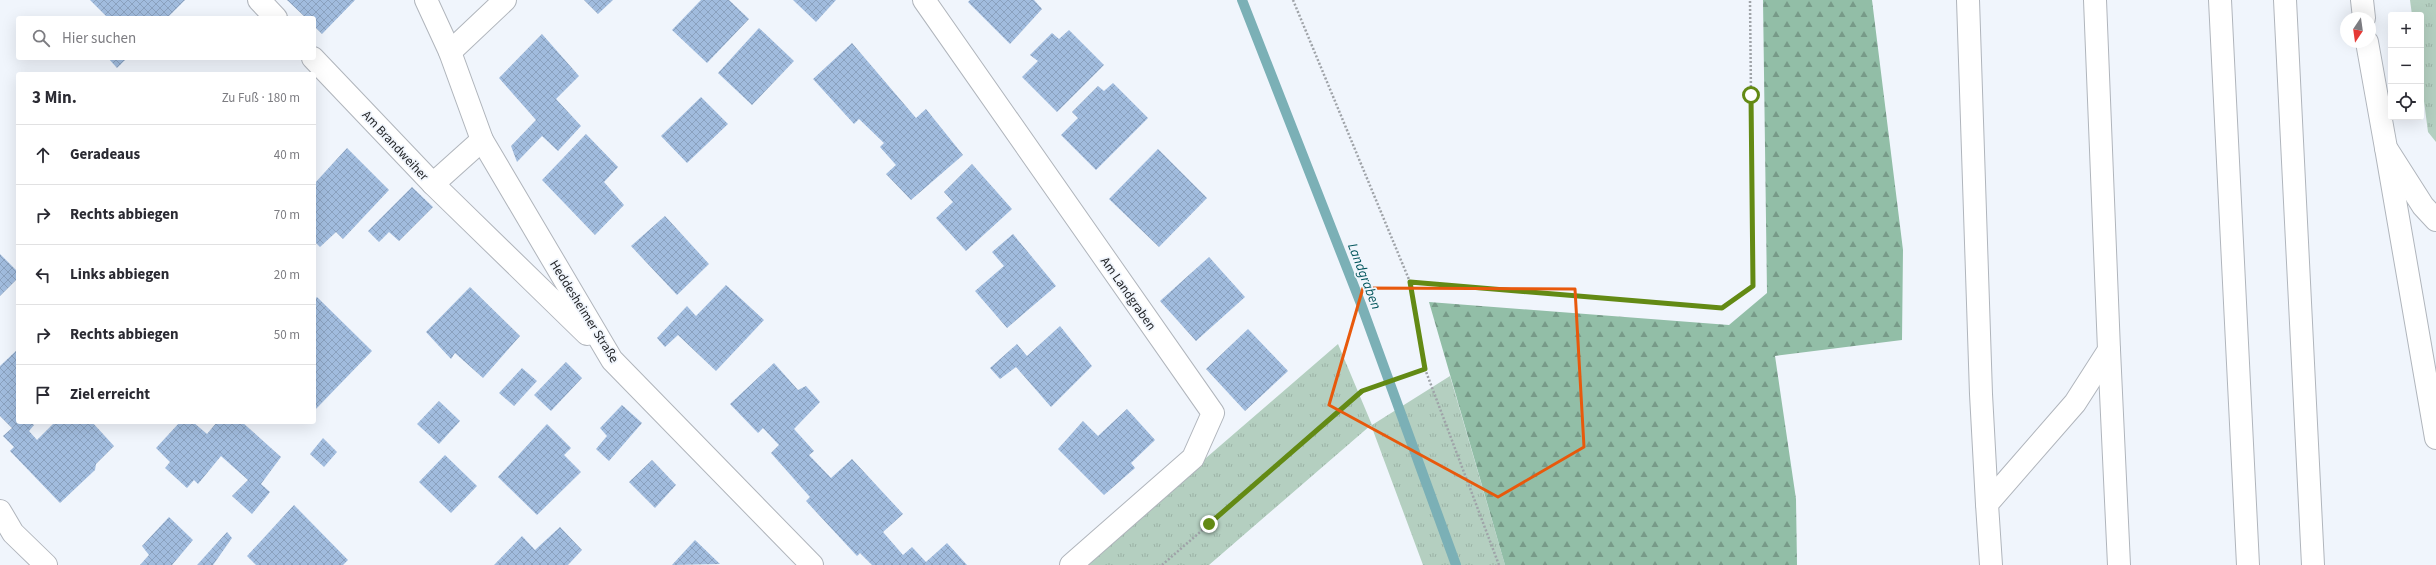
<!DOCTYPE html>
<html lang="de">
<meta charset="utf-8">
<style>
body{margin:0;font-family:"Source Sans 3",sans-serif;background:#f7f7f7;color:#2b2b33}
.controls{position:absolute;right:12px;top:12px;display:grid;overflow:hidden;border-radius:4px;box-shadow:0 4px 16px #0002}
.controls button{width:36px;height:36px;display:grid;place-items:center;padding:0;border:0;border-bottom:1px solid #e1e1e2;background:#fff;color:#2b2b33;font:20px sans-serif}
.compass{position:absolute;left:2340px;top:12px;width:36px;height:36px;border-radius:50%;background:#fff;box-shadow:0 4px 16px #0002;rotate:193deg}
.stop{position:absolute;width:12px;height:12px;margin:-9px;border:3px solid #638a14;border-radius:50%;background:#fff}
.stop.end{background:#638a14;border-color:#fff;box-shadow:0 1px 4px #0008}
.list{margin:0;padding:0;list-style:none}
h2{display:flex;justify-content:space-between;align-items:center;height:52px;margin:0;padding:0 16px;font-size:17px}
h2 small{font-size:13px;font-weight:400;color:#7c7c81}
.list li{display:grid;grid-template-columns:26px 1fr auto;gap:12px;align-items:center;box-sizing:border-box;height:60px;padding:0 16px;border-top:1px solid #e1e1e2}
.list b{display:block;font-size:15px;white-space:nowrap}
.list em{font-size:13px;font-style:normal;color:#7c7c81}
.icon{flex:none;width:22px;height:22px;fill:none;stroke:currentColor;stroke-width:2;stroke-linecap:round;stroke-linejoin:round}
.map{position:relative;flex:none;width:2436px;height:565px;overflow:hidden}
.search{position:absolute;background:#fff;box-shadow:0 4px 16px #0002;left:16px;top:16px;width:300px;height:44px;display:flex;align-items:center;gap:10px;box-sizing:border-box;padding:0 14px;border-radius:4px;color:#7c7c81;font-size:15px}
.panel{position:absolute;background:#fff;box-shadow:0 4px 16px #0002;left:16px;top:72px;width:300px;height:352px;border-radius:4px}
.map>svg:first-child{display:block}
</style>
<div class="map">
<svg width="2436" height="565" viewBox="0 0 2436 565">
<defs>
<pattern id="grass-tufts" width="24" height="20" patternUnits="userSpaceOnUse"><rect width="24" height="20" fill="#b4cfc0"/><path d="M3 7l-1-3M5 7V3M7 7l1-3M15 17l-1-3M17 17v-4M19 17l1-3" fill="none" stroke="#9bb2a5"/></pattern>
<pattern id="forest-firs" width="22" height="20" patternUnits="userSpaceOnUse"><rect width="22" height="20" fill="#92bea7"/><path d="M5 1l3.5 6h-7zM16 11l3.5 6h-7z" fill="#779a88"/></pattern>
<pattern id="building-cross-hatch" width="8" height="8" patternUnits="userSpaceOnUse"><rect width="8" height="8" fill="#a1bcde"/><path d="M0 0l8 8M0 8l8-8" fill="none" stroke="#8aa1be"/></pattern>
</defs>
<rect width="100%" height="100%" fill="#f0f5fc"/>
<g fill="url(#grass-tufts)">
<polygon points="2410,0 2436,0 2436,142 2428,132 2421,78 2421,15 2412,15"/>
<polygon points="1338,344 1372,425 1450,376 1505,565 1423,565 1371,425 1209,565 1082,565"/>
</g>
<polygon fill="url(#forest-firs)" points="1763,0 1872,0 1903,250 1902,340 1775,356 1796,499 1797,565 1505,565 1429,302 1729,325 1767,293"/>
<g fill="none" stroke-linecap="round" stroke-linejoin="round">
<polyline stroke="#7bb0b6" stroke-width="10" points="1242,0 1361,304 1456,565"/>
</g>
<g fill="url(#building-cross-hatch)">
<polygon points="90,0 185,0 167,18 108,18"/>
<polygon points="287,0 355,0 322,34 314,26 314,18 306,18"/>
<polygon points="584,0 613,0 598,14"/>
<polygon points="701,0 729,0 749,19 707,63 672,30"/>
<polygon points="793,0 836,0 816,22"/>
<polygon points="970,0 1034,0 1042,9 1010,44 968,2"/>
<polygon points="759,28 794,61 752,105 718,73"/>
<polygon points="1069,30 1104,65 1057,112 1022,77 1038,61 1030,55 1052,33 1059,39"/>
<polygon points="542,34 579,76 556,99 581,126 558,151 542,136 517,162 511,146 536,120 499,78"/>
<polygon points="852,43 916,118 926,109 963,155 911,200 886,174 896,165 880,147 884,143 859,119 854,124 813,79"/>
<polygon points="108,58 127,58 117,68"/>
<polygon points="1113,83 1148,118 1096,170 1061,135 1078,118 1072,112 1098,86 1104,91"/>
<polygon points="701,97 728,124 687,163 661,136"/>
<polygon points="586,134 618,167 604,182 624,205 595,235 542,180"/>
<polygon points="347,148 389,190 343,239 336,232 320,247 314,241 314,184"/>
<polygon points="1158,149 1207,198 1159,247 1109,199"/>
<polygon points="972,164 1012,209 966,251 936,218 953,202 944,192"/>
<polygon points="412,187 433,207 399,241 389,232 379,242 368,231"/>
<polygon points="665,216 709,264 677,295 631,246"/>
<polygon points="1013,234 1056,286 1007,328 975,291 1004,266 992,252"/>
<polygon points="0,254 18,272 18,278 0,296"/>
<polygon points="1209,257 1245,297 1196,341 1160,301"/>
<polygon points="726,285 764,320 716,371 678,335 665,347 657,338 687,306 696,316"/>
<polygon points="470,287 520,336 483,378 455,353 451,359 426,332"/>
<polygon points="317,297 372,351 314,411 314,300"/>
<polygon points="1060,326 1092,366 1051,407 1016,367 1000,379 990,368 1017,344 1027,356"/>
<polygon points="1248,329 1288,371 1245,411 1206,369"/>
<polygon points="18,349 18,422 30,422 34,425 29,431 37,440 55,422 92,422 114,446 96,464 95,470 60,503 10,451 14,447 3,436 12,428 0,416 0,366"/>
<polygon points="566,362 582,378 551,411 534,395"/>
<polygon points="774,363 798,390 806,386 820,402 794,429 814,451 809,455 831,478 852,459 903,514 883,532 903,555 912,547 926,562 947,543 967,565 872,565 860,553 857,556 806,501 810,497 771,453 779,445 763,428 758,433 730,404"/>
<polygon points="522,368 537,381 514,406 499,393"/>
<polygon points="439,401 460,421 439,444 417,424"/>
<polygon points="622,405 642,423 609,461 596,449 607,436 600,428"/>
<polygon points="1127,409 1155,440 1131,463 1135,468 1104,495 1058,449 1083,421 1098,436"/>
<polygon points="180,422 193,422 207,434 217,422 242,422 281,457 261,484 270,492 252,514 232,496 248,480 221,456 198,484 194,480 187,488 165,468 170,462 156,448"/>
<polygon points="547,424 571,448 564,455 581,472 537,515 498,477"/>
<polygon points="323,438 337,452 324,467 310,454"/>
<polygon points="445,455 477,486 451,513 419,482"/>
<polygon points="652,460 676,485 655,508 629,482"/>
<polygon points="294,505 348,560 343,565 256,565 247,556"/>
<polygon points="169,517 193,540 172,565 140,565 149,555 142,546"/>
<polygon points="560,527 582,550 568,565 494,565 522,536 535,550"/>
<polygon points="227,532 232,538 213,565 197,565"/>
<polygon points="695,540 720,564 672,565"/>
</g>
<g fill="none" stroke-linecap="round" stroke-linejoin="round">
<g stroke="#b0b5bc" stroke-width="24">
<g id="minor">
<polyline points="259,0 276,18"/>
<polyline points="426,0 450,52 482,140 612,360 812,565"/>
<polyline points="924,0 1213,413 1193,458 1071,565"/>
<polyline points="1968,0 1981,394 1987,504"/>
<polyline points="2362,0 2364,18"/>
<polyline points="2367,42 2386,148 2423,206 2436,220"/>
<polyline points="450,52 505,0"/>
<polyline points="313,58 433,184 482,140"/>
<polyline points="2386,148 2436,438"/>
<polyline points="433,184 587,334"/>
<polyline points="2109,350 2119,565"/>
<polyline points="0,511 13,533 46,565"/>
<polyline points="1991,565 1987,504 2075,403 2109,350 2095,0"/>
</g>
</g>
<g stroke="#b0b5bc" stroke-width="24">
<g id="highway">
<polyline points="2220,0 2248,565"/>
<polyline points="2285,0 2313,565"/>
</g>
</g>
<g stroke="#9fa3a8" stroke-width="2.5" stroke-dasharray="2 2" stroke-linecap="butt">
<polyline points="1293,0 1410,282"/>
<polyline points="1162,565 1363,391 1425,369"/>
<polyline points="1499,565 1425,369 1410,282 1722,308 1753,286 1750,0"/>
</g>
<use href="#minor" stroke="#fff" stroke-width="22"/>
<use href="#highway" stroke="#fff" stroke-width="22"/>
</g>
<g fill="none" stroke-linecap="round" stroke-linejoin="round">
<polyline stroke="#638a14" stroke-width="5" points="1209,524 1362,391 1425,369 1410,282 1722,308 1753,286 1751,95"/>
</g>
<path fill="none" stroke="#e8590c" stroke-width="3" stroke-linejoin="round" d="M1363,288L1575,289L1584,447L1498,497L1329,405Z"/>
<g text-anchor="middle" stroke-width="3.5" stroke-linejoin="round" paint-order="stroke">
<g font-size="13" fill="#242629" stroke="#f0f5fc">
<text transform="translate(396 145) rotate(47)" y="5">Am Brandweiher</text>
<text transform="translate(1129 293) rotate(55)" y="5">Am Landgraben</text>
<text transform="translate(585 311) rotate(58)" y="5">Heddesheimer Straße</text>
</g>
<g font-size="14" font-style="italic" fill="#01545b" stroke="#f0f5fc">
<text transform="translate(1365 276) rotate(69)" y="5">Landgraben</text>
</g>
</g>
</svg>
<div class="controls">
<button>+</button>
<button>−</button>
<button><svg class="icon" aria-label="locate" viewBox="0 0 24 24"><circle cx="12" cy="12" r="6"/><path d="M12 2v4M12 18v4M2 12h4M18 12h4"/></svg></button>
</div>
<svg class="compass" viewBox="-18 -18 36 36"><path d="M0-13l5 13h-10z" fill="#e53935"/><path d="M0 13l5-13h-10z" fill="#7c7c81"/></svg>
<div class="stop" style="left:1751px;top:95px"></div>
<div class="stop end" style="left:1209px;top:524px"></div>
<div class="search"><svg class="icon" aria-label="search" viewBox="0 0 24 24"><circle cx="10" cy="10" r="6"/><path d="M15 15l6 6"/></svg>Hier suchen</div>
<section class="panel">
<h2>3 Min.<small>Zu Fuß · 180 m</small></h2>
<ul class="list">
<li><svg class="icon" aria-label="ahead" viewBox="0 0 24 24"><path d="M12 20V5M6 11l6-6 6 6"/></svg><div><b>Geradeaus</b></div><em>40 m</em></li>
<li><svg class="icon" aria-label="right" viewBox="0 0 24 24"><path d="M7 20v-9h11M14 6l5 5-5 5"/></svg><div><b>Rechts abbiegen</b></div><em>70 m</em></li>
<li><svg class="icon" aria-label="left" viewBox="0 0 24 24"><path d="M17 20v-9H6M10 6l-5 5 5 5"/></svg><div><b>Links abbiegen</b></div><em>20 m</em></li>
<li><svg class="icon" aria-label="right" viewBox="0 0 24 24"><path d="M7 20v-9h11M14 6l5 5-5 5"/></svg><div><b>Rechts abbiegen</b></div><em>50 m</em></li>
<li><svg class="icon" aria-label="arrive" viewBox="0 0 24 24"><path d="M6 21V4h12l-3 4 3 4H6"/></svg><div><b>Ziel erreicht</b></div></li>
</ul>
</section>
</div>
